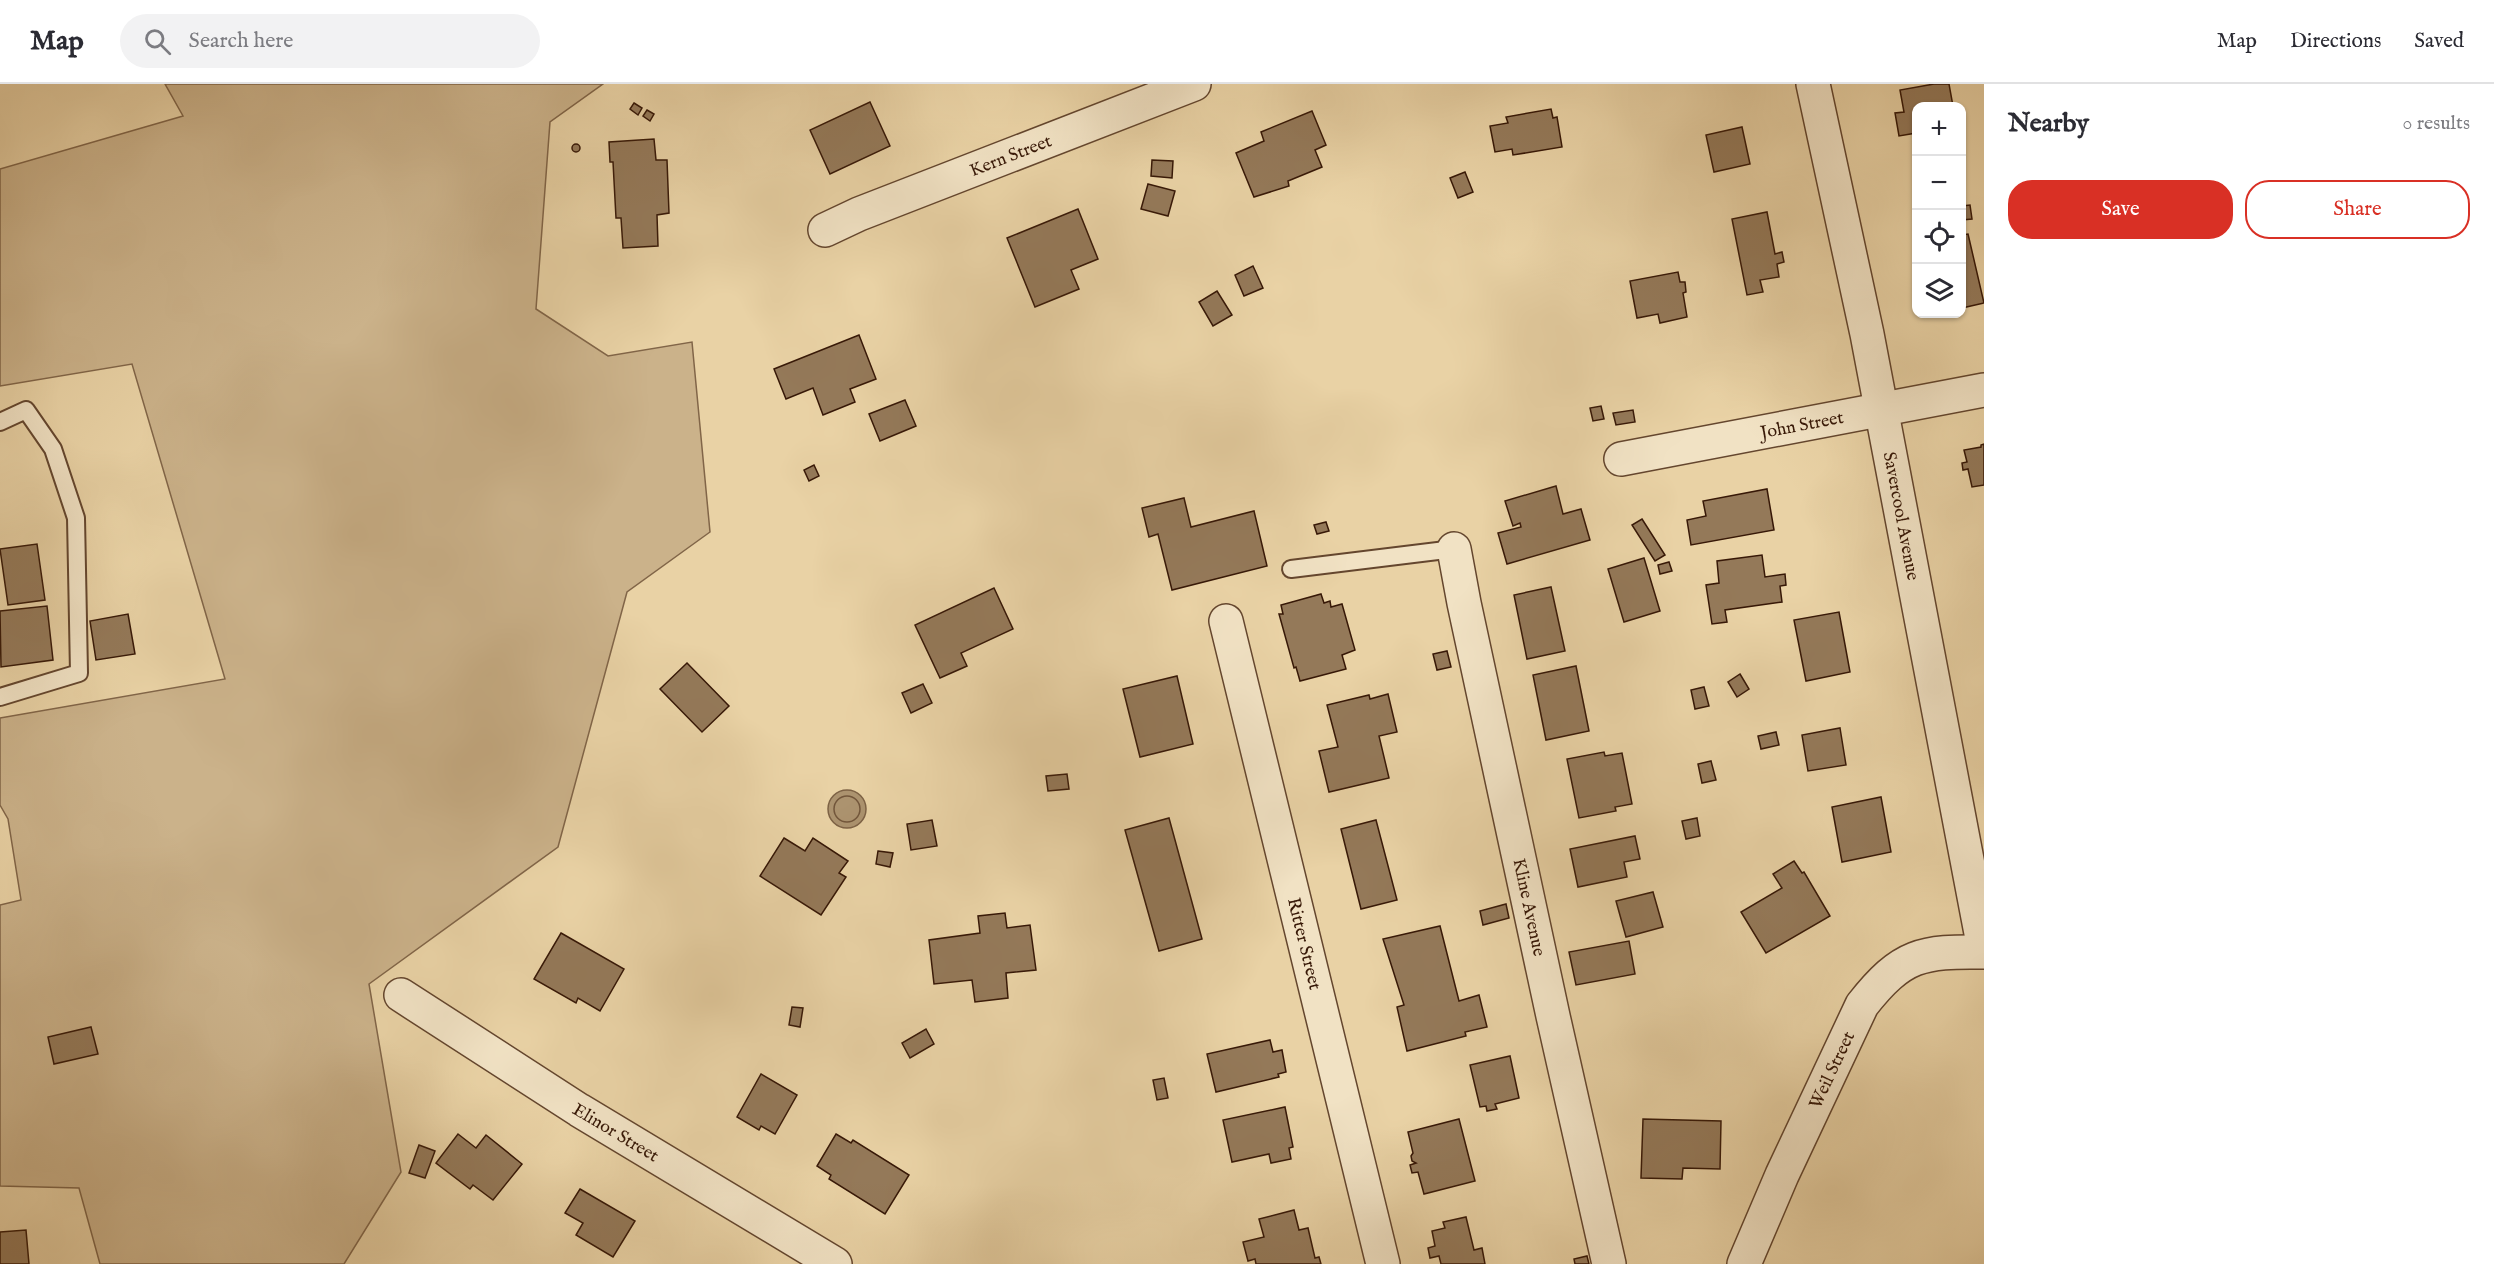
<!DOCTYPE html>
<meta charset="utf-8">
<style>
body{margin:0;font-family:"IM FELL English",serif;background:#f2f2f3;color:#2b2b33}
.controls{position:absolute;right:18px;top:18px;display:grid;overflow:hidden;border-radius:12px;box-shadow:0 2px 4px #0004}
.controls button{width:54px;height:54px;display:grid;place-items:center;padding:0;border:0;border-bottom:2px solid #e1e1e2;background:#fff;color:#2b2b33;font:30px sans-serif}
.list{margin:0;padding:0;list-style:none}
h2{display:flex;justify-content:space-between;align-items:center;height:78px;margin:0;padding:0 24px;font-size:26px}
h2 small{font-size:20px;font-weight:400;color:#7c7c81}
.actions{display:flex;gap:12px;padding:18px 24px}
.actions a{flex:1;padding:14px 0;border:2px solid #d93025;border-radius:24px;text-align:center;font-size:21px;color:#d93025}
.actions .main{background:#d93025;color:#fff}
.icon{flex:none;width:33px;height:33px;fill:none;stroke:currentColor;stroke-width:2;stroke-linecap:round;stroke-linejoin:round}
.map{position:relative;flex:none;width:1984px;height:1180px;overflow:hidden}
header{display:flex;align-items:center;gap:36px;box-sizing:border-box;height:84px;padding:0 30px;background:#fff;border-bottom:2px solid #e1e1e2}
header strong{font-size:28px}
nav{display:flex;gap:33px;margin-inline-start:auto;font-size:21px}
.search{width:420px;height:54px;background:#f2f2f3;display:flex;align-items:center;gap:15px;box-sizing:border-box;padding:0 21px;border-radius:33px;color:#7c7c81;font-size:22px}
main{display:flex}
aside{flex:1;background:#fff}
.map>svg:first-child{display:block}
</style>
<header>
<strong>Map</strong>
<div class="search"><svg class="icon" aria-label="search" viewBox="0 0 24 24"><circle cx="10" cy="10" r="6"/><path d="M15 15l6 6"/></svg>Search here</div>
<nav><a>Map</a><a>Directions</a><a>Saved</a></nav>
</header>
<main>
<div class="map">
<svg width="1984" height="1180" viewBox="0 0 1984 1180">
<rect width="100%" height="100%" fill="#e9d2a5"/>
<filter id="stains"><feTurbulence type="fractalNoise" baseFrequency=".00333" numOctaves="4"/><feColorMatrix values="0 0 0 0 .2 0 0 0 0 .09 0 0 0 0 .02 0 0 0 .5 -.17"/></filter>
<radialGradient id="worn" r=".72"><stop offset=".6" stop-color="#630" stop-opacity="0"/><stop offset="1" stop-color="#630" stop-opacity=".3"/></radialGradient>
<polygon fill="#cbb28a" stroke="#816548" stroke-width="1.5" points="165,0 603,0 550,38 536,225 608,272 692,258 710,448 627,508 558,763 369,900 401,1088 344,1180 100,1180 79,1104 0,1102 0,821 21,816 8,735 0,721 0,634 225,595 132,280 0,302 0,85 183,32"/>
<circle fill="#ac936f" stroke="#7d6245" stroke-width="1.5" cx="847" cy="725" r="19"/>
<g fill="none" stroke-linecap="round" stroke-linejoin="round">
<circle stroke="#72563b" stroke-width="1.5" cx="847" cy="725" r="13"/>
</g>
<g fill="#947959" stroke="#371807" stroke-width="1.5">
<polygon points="1934,0 1949,0 1953,22 1916,22 1916,49 1899,52 1895,29 1904,28 1900,6"/>
<polygon points="870,18 890,62 830,90 810,46"/>
<polygon points="634,19 642,24 638,31 630,25"/>
<polygon points="1551,25 1553,34 1557,33 1562,63 1513,71 1512,65 1495,68 1490,42 1508,39 1506,33"/>
<polygon points="647,26 654,30 650,37 643,32"/>
<polygon points="1312,27 1326,61 1315,66 1322,83 1288,97 1289,102 1254,113 1236,69 1264,57 1261,48"/>
<polygon points="1742,43 1750,80 1714,88 1706,51"/>
<polygon points="654,55 656,76 667,76 669,129 657,131 658,162 623,164 621,134 616,134 613,78 610,78 609,58"/>
<circle cx="576" cy="64" r="4"/>
<polygon points="1916,69 1916,89 1913,70"/>
<polygon points="1152,76 1173,77 1172,94 1151,92"/>
<polygon points="1465,88 1473,108 1458,114 1450,94"/>
<polygon points="1148,100 1175,107 1168,132 1141,125"/>
<polygon points="1970,121 1972,135 1962,136 1962,122"/>
<polygon points="1078,125 1098,175 1071,186 1079,205 1035,223 1007,154"/>
<polygon points="1767,128 1775,170 1782,168 1784,178 1777,180 1779,193 1760,196 1763,208 1747,211 1732,135"/>
<polygon points="1968,150 1984,219 1962,224 1962,151"/>
<polygon points="1253,182 1263,204 1244,212 1235,191"/>
<polygon points="1678,188 1680,198 1685,198 1686,208 1683,209 1687,233 1660,239 1658,230 1637,234 1630,197"/>
<polygon points="1217,207 1232,231 1213,242 1199,218"/>
<polygon points="859,251 876,295 850,305 855,318 823,331 813,304 786,315 774,285"/>
<polygon points="905,316 916,342 880,357 869,330"/>
<polygon points="1601,322 1604,335 1593,337 1590,324"/>
<polygon points="1633,326 1635,338 1616,341 1613,329"/>
<polygon points="1984,360 1984,401 1972,403 1968,385 1963,386 1962,379 1967,378 1964,366 1981,363 1981,361"/>
<polygon points="814,381 819,392 809,397 804,386"/>
<polygon points="1556,402 1563,430 1581,425 1590,456 1507,480 1498,449 1521,443 1520,439 1513,442 1505,417"/>
<polygon points="1767,405 1774,446 1691,461 1687,436 1706,432 1703,417"/>
<polygon points="1184,414 1191,443 1254,427 1267,482 1172,506 1158,450 1149,453 1142,424"/>
<polygon points="1642,435 1665,471 1655,477 1632,441"/>
<polygon points="1326,438 1329,447 1317,450 1314,441"/>
<polygon points="37,460 45,516 8,521 0,465"/>
<polygon points="1762,471 1765,493 1785,490 1786,501 1780,502 1782,518 1725,526 1727,538 1712,540 1706,501 1719,499 1717,477"/>
<polygon points="1644,474 1660,527 1624,538 1608,485"/>
<polygon points="1669,478 1672,487 1660,490 1658,481"/>
<polygon points="1551,503 1565,567 1527,575 1514,511"/>
<polygon points="994,504 1013,545 961,569 967,582 940,594 915,541"/>
<polygon points="1321,510 1324,519 1330,517 1331,523 1342,520 1355,566 1342,571 1346,585 1300,597 1296,583 1294,584 1279,530 1283,530 1281,521"/>
<polygon points="47,522 53,576 1,583 0,527"/>
<polygon points="1839,528 1850,588 1806,597 1794,536"/>
<polygon points="128,530 135,570 96,576 90,537"/>
<polygon points="1447,567 1451,583 1437,586 1433,570"/>
<polygon points="687,579 729,622 702,648 660,605"/>
<polygon points="1576,582 1589,647 1546,656 1533,591"/>
<polygon points="1740,590 1749,605 1737,613 1728,598"/>
<polygon points="1177,592 1193,660 1140,673 1123,605"/>
<polygon points="923,600 932,619 911,629 902,609"/>
<polygon points="1704,603 1709,622 1695,625 1691,606"/>
<polygon points="1388,610 1397,648 1379,652 1389,694 1329,708 1319,667 1338,663 1327,621 1369,611 1370,615"/>
<polygon points="1840,644 1846,681 1808,687 1802,651"/>
<polygon points="1776,648 1779,661 1761,665 1758,652"/>
<polygon points="1604,668 1605,672 1622,669 1632,720 1615,723 1616,727 1579,734 1567,675"/>
<polygon points="1711,677 1716,696 1702,699 1698,680"/>
<polygon points="1067,690 1069,705 1048,707 1046,692"/>
<polygon points="1881,713 1891,768 1842,778 1832,723"/>
<polygon points="1169,734 1202,855 1159,867 1125,746"/>
<polygon points="1697,734 1700,752 1686,755 1682,737"/>
<polygon points="932,736 937,762 911,766 907,740"/>
<polygon points="1376,736 1397,816 1361,825 1341,745"/>
<polygon points="1635,752 1640,775 1624,778 1627,793 1578,803 1570,765"/>
<polygon points="784,754 805,767 813,754 848,777 839,789 846,793 821,831 760,792"/>
<polygon points="878,767 893,769 890,783 876,780"/>
<polygon points="1794,777 1802,789 1804,788 1830,832 1766,869 1741,828 1782,804 1773,790"/>
<polygon points="1653,808 1663,843 1626,853 1616,817"/>
<polygon points="1506,820 1509,834 1483,841 1480,827"/>
<polygon points="1005,829 1007,844 1030,841 1036,886 1006,889 1008,914 975,918 972,896 934,900 929,856 980,849 978,832"/>
<polygon points="1440,842 1459,917 1479,911 1487,943 1465,948 1466,952 1407,967 1397,923 1404,921 1383,855"/>
<polygon points="561,849 624,885 600,927 578,914 576,919 534,895"/>
<polygon points="1629,857 1635,890 1576,901 1569,868"/>
<polygon points="792,923 803,924 800,943 789,941"/>
<polygon points="91,943 98,970 54,980 48,953"/>
<polygon points="926,945 934,960 910,974 902,959"/>
<polygon points="1270,956 1273,968 1282,966 1286,988 1278,990 1279,993 1216,1008 1207,970"/>
<polygon points="1510,972 1519,1014 1495,1020 1497,1025 1487,1027 1486,1022 1480,1023 1470,981"/>
<polygon points="761,990 797,1011 775,1050 761,1042 759,1046 737,1033"/>
<polygon points="1164,994 1168,1014 1157,1016 1153,996"/>
<polygon points="1285,1023 1293,1063 1289,1064 1291,1075 1271,1079 1269,1070 1232,1078 1223,1036"/>
<polygon points="1459,1035 1475,1097 1424,1110 1418,1088 1412,1089 1410,1081 1416,1079 1412,1077 1411,1072 1413,1069 1408,1048"/>
<polygon points="1643,1035 1721,1037 1720,1085 1683,1084 1682,1095 1641,1094"/>
<polygon points="458,1050 476,1064 486,1051 522,1080 493,1116 473,1101 470,1105 436,1079"/>
<polygon points="836,1050 851,1059 853,1056 909,1091 885,1130 829,1095 831,1091 817,1082"/>
<polygon points="419,1061 435,1067 425,1094 409,1089"/>
<polygon points="580,1105 635,1137 613,1173 576,1151 583,1139 565,1129"/>
<polygon points="1294,1126 1299,1146 1308,1144 1315,1174 1319,1173 1321,1180 1256,1180 1255,1175 1248,1177 1243,1158 1264,1153 1259,1135"/>
<polygon points="1466,1133 1474,1166 1482,1164 1485,1180 1441,1180 1439,1172 1430,1174 1428,1164 1435,1162 1432,1147 1445,1144 1443,1138"/>
<polygon points="26,1146 29,1180 0,1180 0,1148"/>
<polygon points="1587,1172 1589,1180 1575,1180 1574,1175"/>
</g>
<g fill="none" stroke-linecap="round" stroke-linejoin="round">
<g stroke="#64462e" stroke-width="20">
<g id="lane">
<polyline points="0,338 26,326 53,365 76,434 79,589 0,613"/>
<polyline points="1291,485 1454,465"/>
</g>
</g>
<g stroke="#64462e" stroke-width="36">
<g id="street">
<path id="s1" d="M1813,0L1867,250L1984,865"/>
<path id="s2" d="M825,146L859,130L1194,0"/>
<path id="s3" d="M1621,375L1984,306"/>
<path id="s4" d="M1454,465L1464,519L1553,932L1609,1180"/>
<path id="s5" d="M1226,537L1383,1180"/>
<path id="s6" d="M401,911L579,1026L835,1180"/>
<path id="s7" d="M1744,1180L1782,1091L1862,921C1902,870 1922,867 1984,868"/>
</g>
</g>
<use href="#lane" stroke="#f1e2c4" stroke-width="16"/>
<use href="#street" stroke="#f1e2c4" stroke-width="33"/>
</g>
<g text-anchor="middle" stroke-width="4.5" stroke-linejoin="round" paint-order="stroke">
<g font-size="18" fill="#371807" stroke="#f1e2c4">
<text dy="6" stroke="none"><textPath href="#s2" startOffset="200">Kern Street</textPath></text>
<text dy="6" stroke="none"><textPath href="#s3" startOffset="184">John Street</textPath></text>
<text dy="6" stroke="none"><textPath href="#s1" startOffset="441">Savercool Avenue</textPath></text>
<text dy="6" stroke="none"><textPath href="#s4" startOffset="366">Kline Avenue</textPath></text>
<text dy="6" stroke="none"><textPath href="#s5" startOffset="332">Ritter Street</textPath></text>
<text dy="6" stroke="none"><textPath href="#s7" startOffset="213">Weil Street</textPath></text>
<text dy="6" stroke="none"><textPath href="#s6" startOffset="255">Elinor Street</textPath></text>
</g>
</g>
<rect width="100%" height="100%" filter="url(#stains)"/>
<rect width="100%" height="100%" fill="url(#worn)"/>
</svg>
<div class="controls">
<button>+</button>
<button>−</button>
<button><svg class="icon" aria-label="locate" viewBox="0 0 24 24"><circle cx="12" cy="12" r="6"/><path d="M12 2v4M12 18v4M2 12h4M18 12h4"/></svg></button>
<button><svg class="icon" aria-label="layers" viewBox="0 0 24 24"><path d="M12 4l9 5-9 5-9-5zM3 14l9 5 9-5"/></svg></button>
</div>
</div>
<aside>
<h2>Nearby<small>0 results</small></h2>
<ul class="list">
</ul>
<div class="actions"><a class="main">Save</a><a>Share</a></div>
</aside>
</main>
